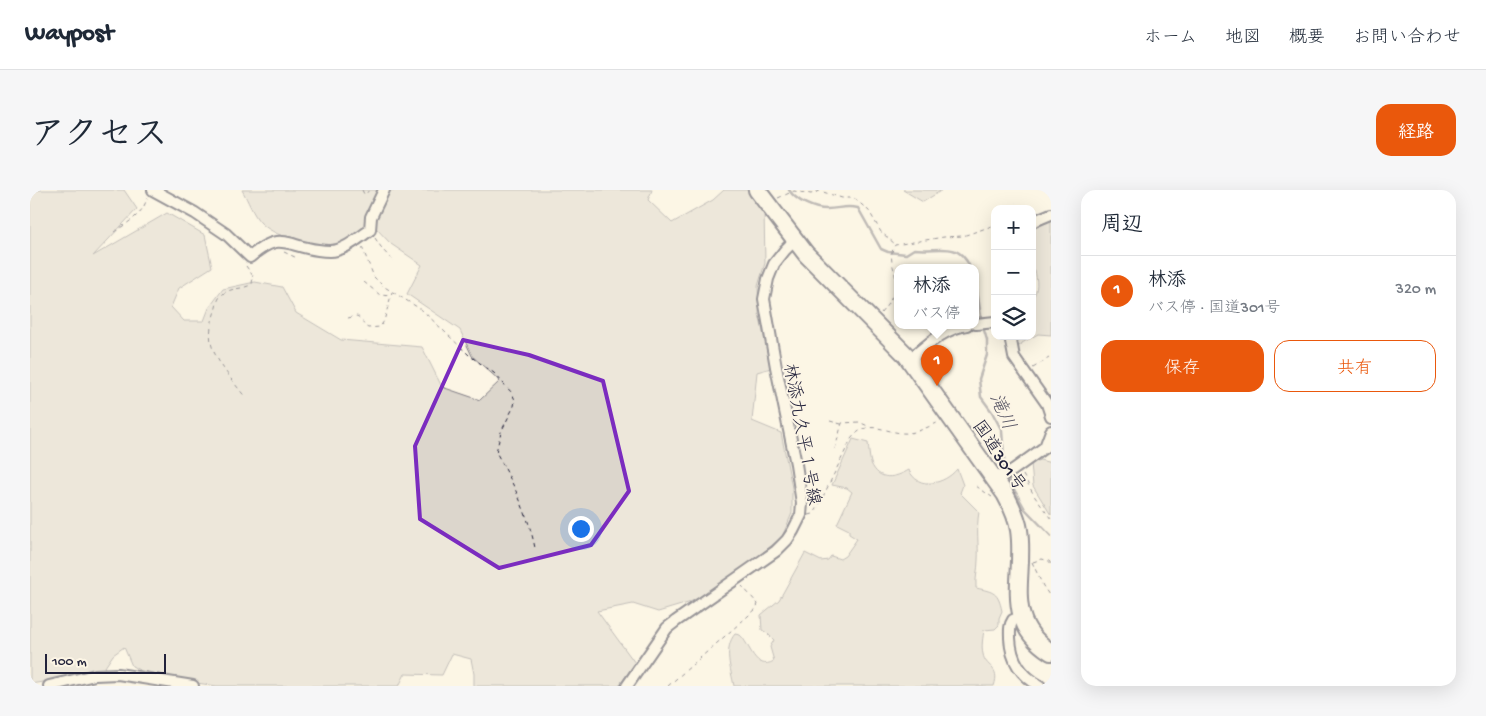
<!DOCTYPE html>
<html lang="ja">
<meta charset="utf-8">
<style>
body{margin:0;font-family:"Gochi Hand","Klee One",sans-serif;background:#f6f6f7;color:#1f2937}
.controls{position:absolute;right:15px;top:15px;display:grid;overflow:hidden;border-radius:10px;box-shadow:0 5px 20px #0002}
.controls button{width:45px;height:45px;display:grid;place-items:center;padding:0;border:0;border-bottom:1px solid #e0e1e3;background:#fff;color:#1f2937;font:25px sans-serif}
.scale{position:absolute;left:15px;bottom:12px;width:121px;box-sizing:border-box;padding-left:5px;border:2px solid #22223b;border-top:0;font-size:14px;line-height:18px;white-space:nowrap;color:#22223b;-webkit-text-stroke:4px #fcf5e5;paint-order:stroke}
.you{position:absolute;left:550px;top:338px;width:18px;height:18px;margin:-12px;border:4px solid #fff;border-radius:50%;background:#1a73e8;box-shadow:0 0 0 8px #1a73e833}
.badge{display:grid;place-items:center;width:32px;height:32px;border-radius:50%;background:#ea580c;color:#fff;font-size:16px;font-weight:700}
.pin{position:absolute;translate:-50% -41px;filter:drop-shadow(0 1px 2px #0008)}
.pin::after{content:'';position:absolute;top:26px;width:18px;height:15px;background:inherit;clip-path:polygon(0 0,100% 0,50% 100%)}
.popup{position:absolute;left:864px;top:74px;width:85px;height:65px;box-sizing:border-box;display:grid;place-content:center;border-radius:10px;background:#fff;filter:drop-shadow(0 1px 4px #0005);font-size:16px;white-space:nowrap;color:#747a83}
.popup b{font-size:19px;color:#1f2937}
.popup::after{content:'';position:absolute;left:50%;top:100%;margin-left:-10px;border:10px solid transparent;border-top-color:#fff}
.list{margin:0;padding:0;list-style:none}
h2{display:flex;justify-content:space-between;align-items:center;height:65px;margin:0;padding:0 20px;font-size:21px}
h2 small{font-size:16px;font-weight:400;color:#747a83}
.list li{display:grid;grid-template-columns:32px 1fr auto;gap:15px;align-items:center;box-sizing:border-box;height:70px;padding:0 20px;border-top:1px solid #e0e1e3}
.list b{display:block;font-size:19px;white-space:nowrap}
.list p{margin:0;font-size:16px;white-space:nowrap;color:#747a83}
.list em{font-size:16px;font-style:normal;color:#747a83}
.actions{display:flex;gap:10px;padding:15px 20px}
.actions a{flex:1;padding:11px 0;border:1px solid #ea580c;border-radius:15px;text-align:center;font-size:18px;color:#ea580c}
.actions .main{background:#ea580c;color:#fff}
.icon{flex:none;width:28px;height:28px;fill:none;stroke:currentColor;stroke-width:2;stroke-linecap:round;stroke-linejoin:round}
.map{position:relative;flex:none;width:1021px;height:496px;overflow:hidden;border-radius:15px}
header{display:flex;align-items:center;gap:30px;box-sizing:border-box;height:70px;padding:0 25px;background:#fff;border-bottom:1px solid #e0e1e3}
header strong{font-size:24px}
nav{display:flex;gap:28px;margin-inline-start:auto;font-size:18px}
.intro{display:flex;align-items:center;justify-content:space-between;box-sizing:border-box;height:120px;padding:0 30px}
h1{margin:0;font-size:35px}
.button{padding:12px 22px;border-radius:15px;background:#ea580c;color:#fff;font-size:18px;font-weight:700}
main{display:flex;gap:30px;padding:0 30px}
aside{flex:1;background:#fff;border-radius:15px;box-shadow:0 5px 20px #0002}
.map>svg:first-child{display:block}
</style>
<header>
<strong>Waypost</strong>
<nav><a>ホーム</a><a>地図</a><a>概要</a><a>お問い合わせ</a></nav>
</header>
<div class="intro"><h1>アクセス</h1><a class="button">経路</a></div>
<main>
<div class="map">
<svg width="1021" height="496" viewBox="0 0 1021 496">
<rect width="100%" height="100%" fill="#fcf5e5"/>
<filter id="ink" filterUnits="userSpaceOnUse"><feTurbulence type="fractalNoise" baseFrequency=".02" numOctaves="2"/><feDisplacementMap in="SourceGraphic" scale="10" xChannelSelector="R" yChannelSelector="G"/><feConvolveMatrix kernelMatrix="1 2 1 2 8 2 1 2 1" color-interpolation-filters="sRGB"/></filter>
<g filter="url(#ink)">
<g fill="#dcd6cc" stroke="#7f7c84">
<path d="M0,0H94L107,19L63,66L137,23L175,45L182,77L149,98L141,117L154,131H174L179,118L193,99L225,92L252,97L266,123L311,150L392,157L412,197L450,210L470,191L442,166L430,140L377,104L392,75L361,54L345,37L336,36C329,42 320,53 311,55C292,61 246,48 231,33C223,25 218,10 212,0H622L618,10L642,33L683,10L694,0H717L734,22L735,73L728,96L729,124L741,178L727,182L722,231L751,243L762,298V323L752,347L690,397L658,413L628,422L603,414L567,421L605,473L589,496H444V484L441,469L422,464L412,485L375,484L369,496H187L120,486L102,476L94,457L83,465L71,483L0,494Z"/>
<polygon points="873,0 912,0 893,12"/>
<path d="M1021,26V145L1008,144L992,153L991,155L987,157L982,146H1002V108C1009,100 1007,90 1005,80L1002,78V36Z"/>
<path d="M823,249L838,253C839,259 839,267 841,273C849,292 865,288 879,280C888,301 915,294 927,279L933,295L930,303L949,322C946,338 949,355 948,370C948,380 945,388 946,398C964,402 968,402 972,421L969,428V435L965,439L954,440C953,447 951,457 953,464C955,478 971,476 964,496H704C701,480 693,458 705,444L710,445C720,454 725,482 744,471L740,457L744,450L737,443L732,440L731,425L749,410L775,363L791,371L798,370L801,366L810,369L815,366L827,349L819,344V340L807,334L822,302L817,298L802,295Z"/>
<polygon points="1010,270 1021,273 1021,325 1003,296 1001,273 1002,271"/>
</g>
<g fill="none" stroke-linecap="round" stroke-linejoin="round">
<g stroke="#78757e" stroke-width="2.5">
<path d="M759,0C766,11 784,19 797,19C809,19 815,15 828,18L851,59L858,62L876,64L884,59C908,62 928,50 940,77"/>
<polyline points="946,94 952,132"/>
<polyline points="953,137 957,150 957,165 949,189 951,207 962,222 972,241 975,280"/>
<polyline points="976,285 995,319 1021,346"/>
</g>
<g stroke="#22223b" stroke-width="14">
<g id="minor">
<path d="M123,0L165,23L196,44L220,67C250,41 254,55 288,60C294,61 301,62 307,60C319,57 330,47 340,40L341,27L354,0"/>
<polyline points="1002,32 1021,24"/>
<polyline points="946,134 965,132"/>
<polyline points="980,146 984,167 1017,214 1021,226"/>
<path d="M879,170C896,156 914,138 937,135"/>
<polyline points="965,289 983,280 1015,257 1021,241"/>
<path d="M991,427L983,430C979,436 980,441 980,448C981,471 991,485 1010,496"/>
<polyline points="19,496 65,485 88,484 163,496"/>
<polyline points="597,496 637,438 646,431 746,361 757,350 763,341 771,325 772,313 766,274 746,177 734,109 738,89 744,74 755,60 765,50"/>
</g>
</g>
<g stroke="#22223b" stroke-width="20">
<path id="trunk" d="M727,0L776,64L876,165L975,304C981,315 987,327 989,340C996,386 971,431 1021,462"/>
</g>
<g stroke="#22223b" stroke-width="1" stroke-dasharray="4 4" stroke-linecap="butt">
<polyline points="332,0 334,4 336,4 339,0"/>
<polyline points="748,8 764,1 781,4 790,1 812,8 824,8 839,21 851,42 865,54"/>
<polyline points="982,19 986,12"/>
<path d="M84,42C97,33 113,25 117,8"/>
<polyline points="345,48 353,60 363,71"/>
<path d="M332,57L344,87L353,96L392,120L440,166L464,183L482,203L485,210L484,216L471,242L466,262C483,293 498,323 505,358"/>
<polyline points="254,62 267,68"/>
<path d="M216,76L223,86L222,94C213,100 201,97 193,104C187,108 187,115 185,121C182,130 179,142 181,152C183,168 205,194 216,208"/>
<polyline points="334,92 350,105 361,106"/>
<path d="M851,123C858,114 867,103 866,90C865,77 857,69 865,55L914,47L933,46L965,35"/>
<path d="M318,128L327,126C332,129 332,135 338,138L350,137L354,131L362,102"/>
<polyline points="1003,178 1019,168"/>
<polyline points="800,231 811,234"/>
<polyline points="805,259 812,233 829,232 840,237"/>
<polyline points="993,285 1005,307 1021,329"/>
<polyline points="946,296 962,307"/>
<path d="M779,325L783,324L787,319L821,249C839,226 856,245 879,243C889,242 900,236 909,232"/>
<polyline points="1002,372 1013,396 1021,408"/>
<polyline points="1003,372 1012,369 1019,371 1021,374"/>
<polyline points="638,496 726,419 728,414 712,396"/>
</g>
<use href="#minor" stroke="#fcf5e5" stroke-width="10"/>
<use href="#trunk" stroke="#fcf5e5" stroke-width="16"/>
</g>
</g>
<path d="M0 0H1021V496H0ZM433,150L499,165L573,191L599,301L561,355L469,378L390,329L385,256Z" fill="#fcf5e5" fill-opacity=".55" fill-rule="evenodd"/>
<path fill="none" stroke="#7b2cbf" stroke-width="4" stroke-linejoin="round" d="M433,150L499,165L573,191L599,301L561,355L469,378L390,329L385,256Z"/>
<g text-anchor="middle" stroke-width="4" stroke-linejoin="round" paint-order="stroke">
<g font-size="18" fill="#22223b" stroke="#fcf5e5">
<text transform="translate(773 244) rotate(80)" y="6">林添九久平１号線</text>
<text transform="translate(970 265) rotate(56)" y="6">国道301号</text>
</g>
<g font-size="19" font-style="italic" fill="#545362" stroke="#fcf5e5">
<text transform="translate(974 221) rotate(66)" y="7">滝川</text>
</g>
</g>
</svg>
<div class="controls">
<button>+</button>
<button>−</button>
<button><svg class="icon" aria-label="layers" viewBox="0 0 24 24"><path d="M12 4l9 5-9 5-9-5zM3 14l9 5 9-5"/></svg></button>
</div>
<div class="scale">100 m</div>
<div class="you"></div>
<div class="pin badge" style="left:907px;top:196px">1</div>
<div class="popup"><b>林添</b>バス停</div>
</div>
<aside>
<h2>周辺<small></small></h2>
<ul class="list">
<li><span class="badge">1</span><div><b>林添</b><p>バス停 · 国道301号</p></div><em>320 m</em></li>
</ul>
<div class="actions"><a class="main">保存</a><a>共有</a></div>
</aside>
</main>
